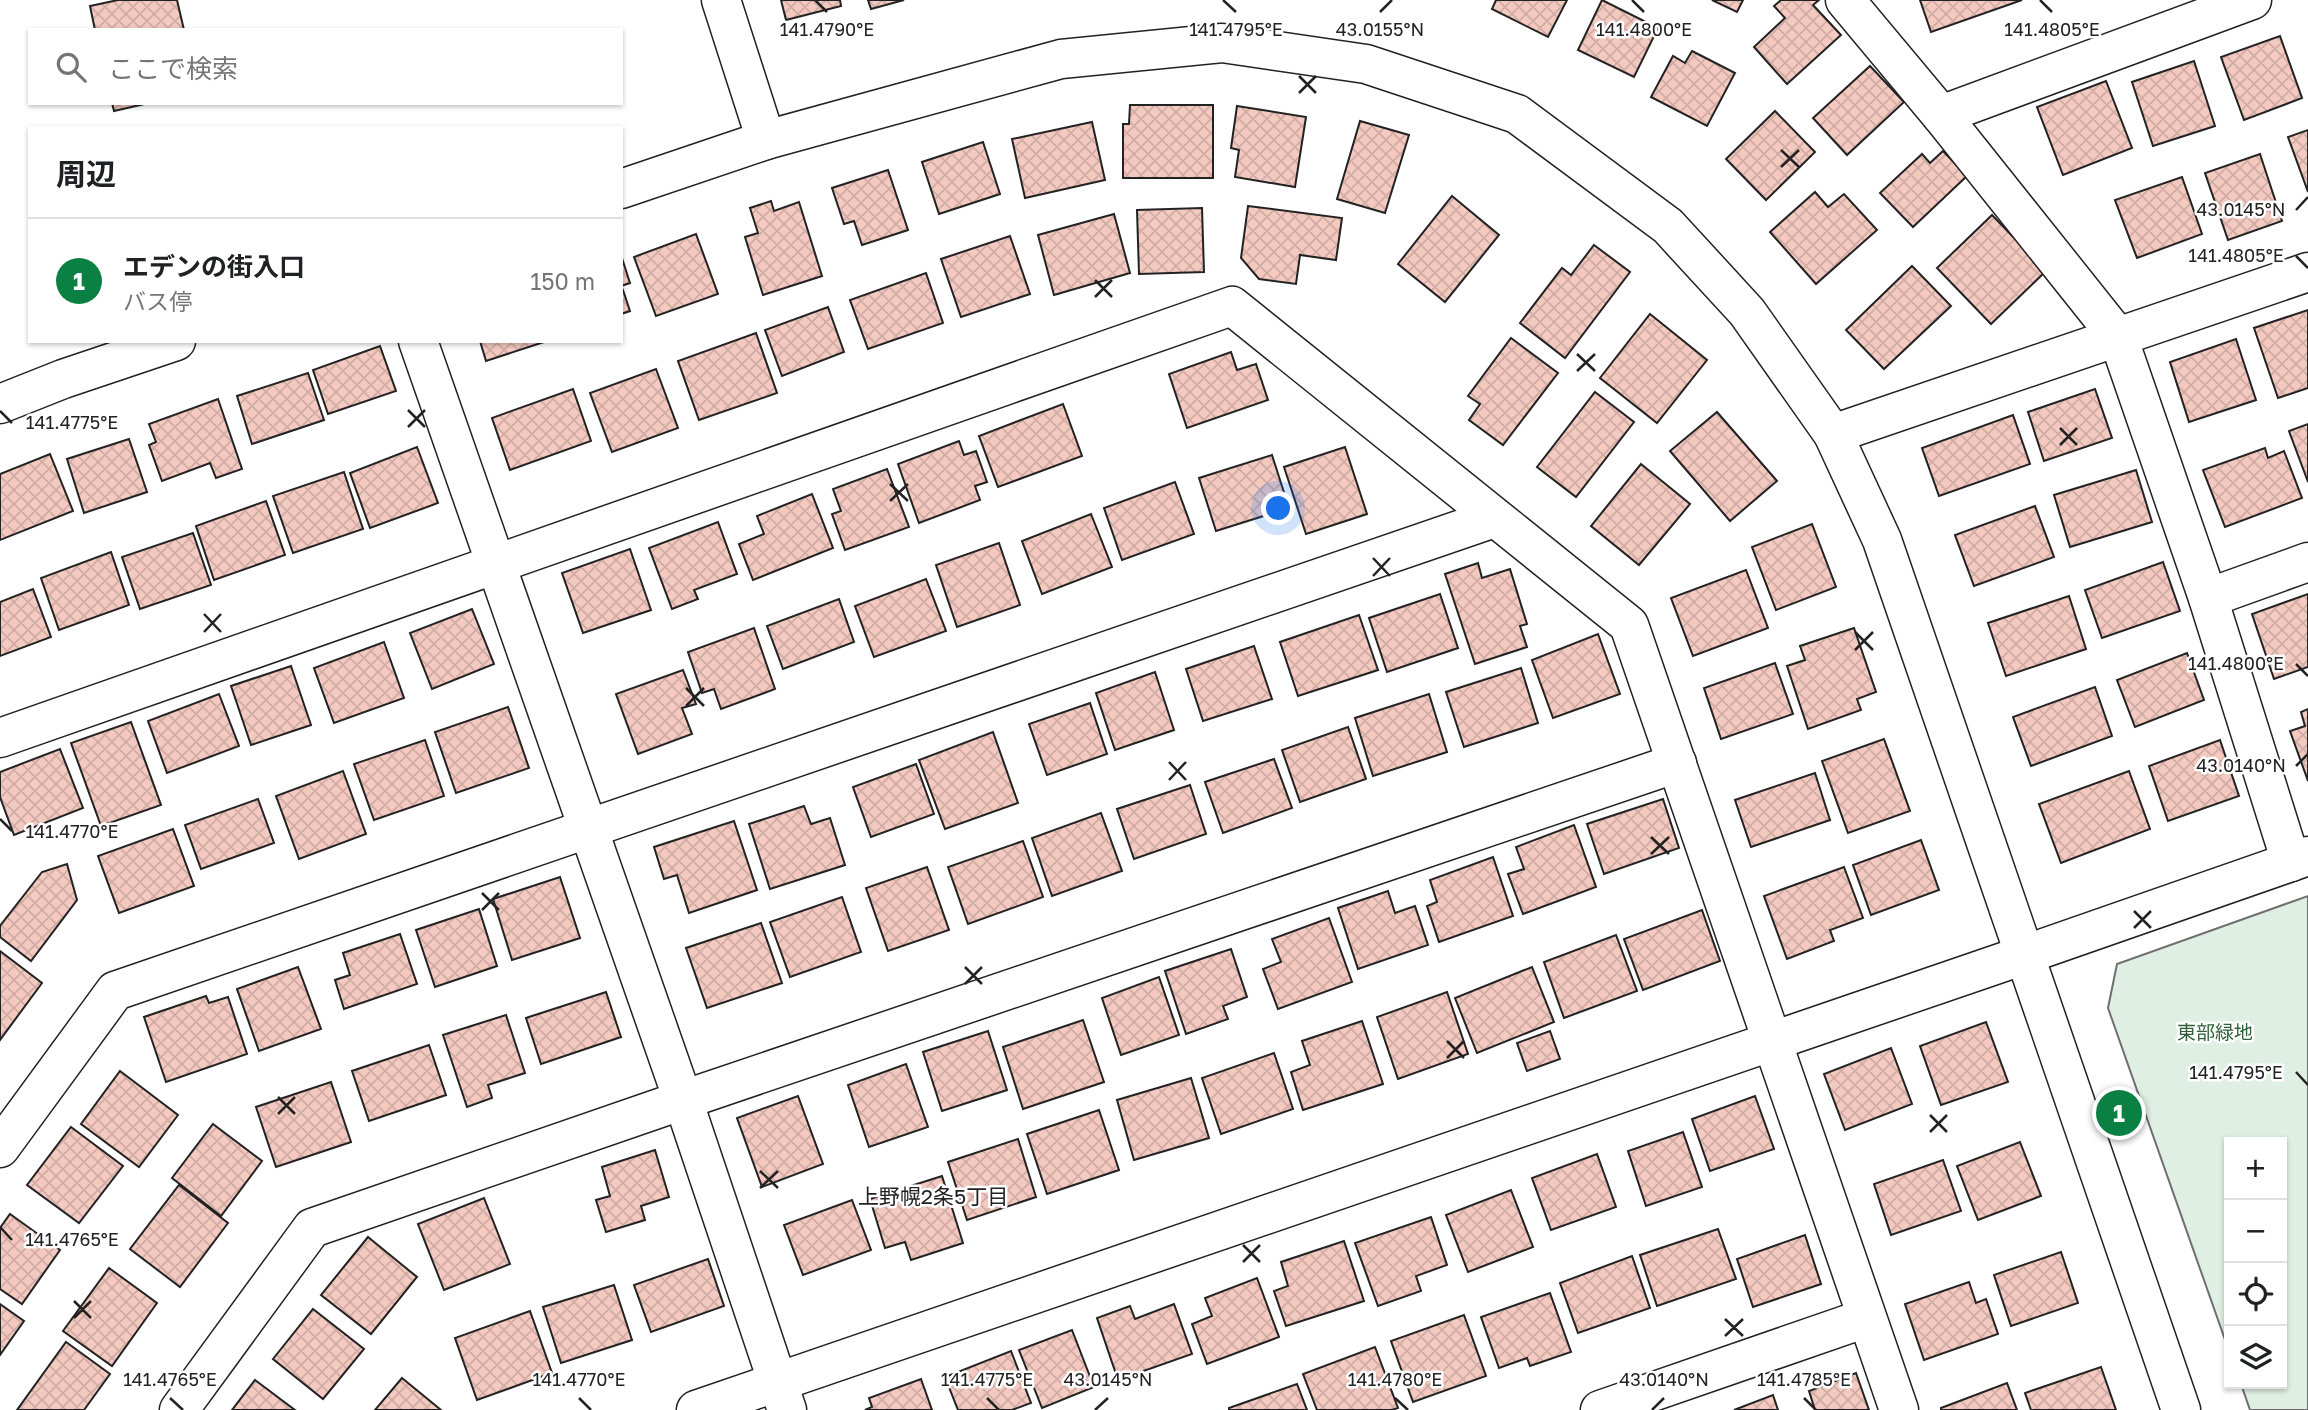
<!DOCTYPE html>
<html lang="ja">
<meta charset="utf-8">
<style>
body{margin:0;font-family:"Golos Text","Noto Sans JP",sans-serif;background:#f2f2f2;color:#202124}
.controls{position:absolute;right:21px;bottom:21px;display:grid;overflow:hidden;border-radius:0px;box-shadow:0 2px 5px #0004}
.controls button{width:63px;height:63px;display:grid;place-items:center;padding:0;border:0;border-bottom:2px solid #e0e0e0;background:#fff;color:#202124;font:35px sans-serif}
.you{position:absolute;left:1279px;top:509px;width:24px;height:24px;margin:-18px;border:5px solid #fff;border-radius:50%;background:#1a73e8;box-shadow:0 0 0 10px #1a73e833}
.badge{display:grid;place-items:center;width:46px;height:46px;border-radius:50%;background:#0b8043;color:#fff;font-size:23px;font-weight:700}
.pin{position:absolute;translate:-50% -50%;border:4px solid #fff;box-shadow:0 2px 7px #0006}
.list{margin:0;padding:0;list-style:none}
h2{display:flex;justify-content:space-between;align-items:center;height:91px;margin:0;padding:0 28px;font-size:30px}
h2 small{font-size:23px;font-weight:400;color:#757577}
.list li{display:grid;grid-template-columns:46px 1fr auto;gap:21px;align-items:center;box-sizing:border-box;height:126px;padding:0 28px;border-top:2px solid #e0e0e0}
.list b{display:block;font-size:26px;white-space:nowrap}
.list p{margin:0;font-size:23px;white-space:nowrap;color:#757577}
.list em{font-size:23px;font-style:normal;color:#757577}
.icon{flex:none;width:38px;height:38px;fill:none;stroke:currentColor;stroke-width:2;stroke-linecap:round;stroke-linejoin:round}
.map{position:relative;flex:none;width:2308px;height:1410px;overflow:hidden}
.search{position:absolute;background:#fff;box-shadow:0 2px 5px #0004;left:28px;top:28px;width:595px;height:77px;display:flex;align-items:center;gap:18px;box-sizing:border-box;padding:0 24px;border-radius:0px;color:#757577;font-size:26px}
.panel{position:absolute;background:#fff;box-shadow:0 2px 5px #0004;left:28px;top:126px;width:595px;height:217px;border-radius:0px}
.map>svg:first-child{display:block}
</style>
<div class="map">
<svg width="2308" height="1410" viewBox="0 0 2308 1410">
<defs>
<pattern id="building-cross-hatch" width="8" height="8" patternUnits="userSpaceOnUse" patternTransform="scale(1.75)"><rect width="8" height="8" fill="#f3c9c0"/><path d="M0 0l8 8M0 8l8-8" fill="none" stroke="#d0aca5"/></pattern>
</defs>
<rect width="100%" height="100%" fill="#fff"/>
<polygon fill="#e0efe3" stroke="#6f6f6f" stroke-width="2" points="2308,896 2308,1410 2250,1410 2241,1384 2282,1384 2282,1142 2229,1142 2229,1351 2108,1008 2117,964"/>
<g fill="url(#building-cross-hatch)" stroke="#222" stroke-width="2">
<polygon points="118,0 177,0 184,30 95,30 90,6"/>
<polygon points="781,0 840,0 841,6 786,20"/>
<polygon points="868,0 904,0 871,9"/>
<polygon points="1496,0 1567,0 1548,37 1492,9"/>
<polygon points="1602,0 1658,28 1634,77 1578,50"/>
<polygon points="1712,0 1743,0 1737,12"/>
<polygon points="1781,0 1819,0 1813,5 1841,35 1787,84 1754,47 1785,18 1774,6"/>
<polygon points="1920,0 2022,0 1931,32"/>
<polygon points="2280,36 2302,98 2244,120 2221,57"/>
<polygon points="1692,51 1735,73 1707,126 1651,97 1673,56 1685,63"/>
<polygon points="2194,61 2215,126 2153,146 2132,82"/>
<polygon points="1870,66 1904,102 1847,155 1813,118"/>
<polygon points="2106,81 2132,148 2063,175 2037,107"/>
<polygon points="112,103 149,103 114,111"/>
<polygon points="1130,105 1213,105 1213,178 1123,178 1123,124 1129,124"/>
<polygon points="1237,106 1306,117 1295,187 1235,177 1239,150 1231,148"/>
<polygon points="1775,111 1815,152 1766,200 1726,159"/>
<polygon points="1360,121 1409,135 1385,213 1337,199"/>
<polygon points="1092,122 1105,180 1025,198 1012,139"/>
<polygon points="2308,130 2308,192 2288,137"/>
<polygon points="983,142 1000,194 939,214 922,162"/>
<polygon points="1943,151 1967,176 1913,227 1880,193 1922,154 1930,163"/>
<polygon points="2260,154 2282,221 2228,240 2205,173"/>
<polygon points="888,170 908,230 862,245 854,221 844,224 832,188"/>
<polygon points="2182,177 2202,234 2137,258 2115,200"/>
<polygon points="1815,192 1828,207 1844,194 1877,230 1816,284 1770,232"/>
<polygon points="1452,196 1499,235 1445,302 1398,264"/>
<polygon points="771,201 774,211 799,202 822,276 763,295 745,237 758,233 750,208"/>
<polygon points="1248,206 1342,218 1336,260 1300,255 1296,284 1259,279 1241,258"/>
<polygon points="1202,208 1204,272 1139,274 1137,210"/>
<polygon points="1114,214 1130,273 1054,295 1038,235"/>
<polygon points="1992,215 2046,271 1991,324 1937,268"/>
<polygon points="696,234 718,294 656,316 634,257"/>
<polygon points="1010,236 1030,294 961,317 941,259"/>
<polygon points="1594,245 1630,272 1565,358 1520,323 1562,268 1571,275"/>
<polygon points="621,255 630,283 621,286"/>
<polygon points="1912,266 1951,306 1884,369 1846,330"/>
<polygon points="926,273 943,323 868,349 850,300"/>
<polygon points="623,290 630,311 621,314 621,291"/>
<polygon points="828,307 844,352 782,376 765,330"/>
<polygon points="2308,310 2308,388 2278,398 2254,328"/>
<polygon points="1650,314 1707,360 1657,423 1600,378"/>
<polygon points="756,333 777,393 699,420 678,361"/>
<polygon points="1511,338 1558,373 1503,445 1469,420 1480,404 1468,396"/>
<polygon points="2236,339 2256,400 2189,422 2170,362"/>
<polygon points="480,341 547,341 486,361"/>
<polygon points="380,346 396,391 328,414 313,370"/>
<polygon points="1231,352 1237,370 1256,364 1268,400 1187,428 1169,374"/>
<polygon points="656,369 678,428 612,452 590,393"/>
<polygon points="308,373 324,420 252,444 237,396"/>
<polygon points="573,389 591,441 510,470 492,418"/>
<polygon points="2095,389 2112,438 2044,461 2028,412"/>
<polygon points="1595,392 1634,422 1576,497 1537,467"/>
<polygon points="218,399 242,469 216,478 210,463 162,481 149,445 156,442 149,424"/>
<polygon points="1063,404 1082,456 998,487 979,436"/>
<polygon points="1717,412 1777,481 1730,521 1670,451"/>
<polygon points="2013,415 2030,464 1939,496 1922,448"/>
<polygon points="2308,424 2308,482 2289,431"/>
<polygon points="129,439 147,492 84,513 67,459"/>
<polygon points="959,441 964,455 976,451 987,482 975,486 980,500 919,523 898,464"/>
<polygon points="417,447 438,503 370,528 350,473"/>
<polygon points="1345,447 1367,514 1306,534 1284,467"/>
<polygon points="2265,448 2268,458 2284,451 2302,498 2225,527 2203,470"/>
<polygon points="50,454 73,511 0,540 0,474"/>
<polygon points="1272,455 1289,508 1216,531 1199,478"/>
<polygon points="1641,464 1690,504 1639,565 1591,526"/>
<polygon points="887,469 909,527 845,550 832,514 841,511 833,489"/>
<polygon points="2136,470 2152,522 2070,547 2054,495"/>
<polygon points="344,472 363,529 293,553 273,496"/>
<polygon points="1175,482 1194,534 1122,560 1104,508"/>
<polygon points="812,494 833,548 753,580 739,544 764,534 757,516"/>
<polygon points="266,501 285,555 214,580 196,526"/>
<polygon points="2035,506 2054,557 1974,586 1955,535"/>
<polygon points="1091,514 1112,567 1042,594 1022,541"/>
<polygon points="718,522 737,574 694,590 698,599 672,609 649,548"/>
<polygon points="1812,524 1836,587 1776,610 1752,547"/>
<polygon points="193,533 211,585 140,609 122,557"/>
<polygon points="999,543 1020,605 957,627 936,565"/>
<polygon points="630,549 651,610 583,633 562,573"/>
<polygon points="111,552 129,605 59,630 41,578"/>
<polygon points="2163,562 2180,611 2102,638 2085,590"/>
<polygon points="1478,563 1482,578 1510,569 1527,624 1520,626 1527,647 1475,664 1445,574"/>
<polygon points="1746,570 1768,628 1693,656 1671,598"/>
<polygon points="926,579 946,631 874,657 855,606"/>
<polygon points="33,589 51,637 0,656 0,602"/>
<polygon points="1440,594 1458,648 1387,672 1369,618"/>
<polygon points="2308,594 2308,667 2274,679 2252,614"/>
<polygon points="2069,596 2086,649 2006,676 1988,623"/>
<polygon points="839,599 854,642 783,669 767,626"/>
<polygon points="472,609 494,664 432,689 410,633"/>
<polygon points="1359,615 1378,670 1298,696 1280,642"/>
<polygon points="754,628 775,689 721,709 714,689 702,693 688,652"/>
<polygon points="1854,628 1876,692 1857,699 1861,710 1808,729 1787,666 1805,660 1800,646"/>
<polygon points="1598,634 1620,694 1553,718 1532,660"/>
<polygon points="384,642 404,698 334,723 314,668"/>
<polygon points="1254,646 1272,699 1203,721 1186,669"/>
<polygon points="2187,653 2204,700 2135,727 2117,680"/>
<polygon points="1775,663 1793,714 1721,739 1704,688"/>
<polygon points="291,666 311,725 251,745 231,686"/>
<polygon points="1521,668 1538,723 1464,747 1446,692"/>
<polygon points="683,670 696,704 682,708 692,734 638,754 616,694"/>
<polygon points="1155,672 1174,730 1115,750 1096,693"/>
<polygon points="2095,687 2112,736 2031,766 2013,717"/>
<polygon points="219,694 239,746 167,773 148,721"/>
<polygon points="1429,694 1447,752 1373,776 1355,718"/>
<polygon points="1090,703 1107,754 1047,775 1029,724"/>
<polygon points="508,707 529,768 456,793 435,732"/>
<polygon points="2308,709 2308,781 2290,731 2305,726 2301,712"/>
<polygon points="131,722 161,805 101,826 71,743"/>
<polygon points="1348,727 1366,779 1300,802 1282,750"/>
<polygon points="993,732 1018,803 945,829 919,760"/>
<polygon points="1884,739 1910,811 1848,833 1822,761"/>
<polygon points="425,740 444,796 374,820 354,764"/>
<polygon points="2220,740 2239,796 2168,821 2149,766"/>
<polygon points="60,749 83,808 14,835 0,797 0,772"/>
<polygon points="1274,759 1292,808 1223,833 1205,782"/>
<polygon points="916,764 934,814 871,837 853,787"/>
<polygon points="343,771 366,834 299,859 276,796"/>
<polygon points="2129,771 2150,829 2061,863 2039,804"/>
<polygon points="1815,773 1830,820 1751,847 1735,800"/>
<polygon points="1190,785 1206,834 1134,859 1117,809"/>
<polygon points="258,799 274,843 201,869 185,825"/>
<polygon points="1663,799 1679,848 1604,874 1587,824"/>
<polygon points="804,806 811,824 830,818 845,865 770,889 749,824"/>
<polygon points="1101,813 1122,871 1052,896 1032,838"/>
<polygon points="734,821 757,890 689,913 677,875 664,879 654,847"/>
<polygon points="1574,825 1596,887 1523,914 1508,874 1524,869 1516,847"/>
<polygon points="173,829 194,886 119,913 98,856"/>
<polygon points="1921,840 1939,890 1871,915 1853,865"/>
<polygon points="1023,841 1043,897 968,924 948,867"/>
<polygon points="1493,857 1513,916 1439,942 1427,906 1437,902 1430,880"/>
<polygon points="67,864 77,900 31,961 0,937 0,926 42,872"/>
<polygon points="927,867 949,930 888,951 866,888"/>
<polygon points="1844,867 1863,918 1830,930 1834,941 1787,959 1764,896"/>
<polygon points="560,877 580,938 512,960 493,899"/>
<polygon points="1388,891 1395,913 1415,906 1428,945 1358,969 1338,908"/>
<polygon points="842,897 861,952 790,977 770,922"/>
<polygon points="479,909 497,966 435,987 416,930"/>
<polygon points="1702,910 1720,961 1643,990 1624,939"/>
<polygon points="1329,918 1352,982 1278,1009 1263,969 1281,962 1272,939"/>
<polygon points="761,923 782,983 707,1008 686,948"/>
<polygon points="400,934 417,984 344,1009 335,980 350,975 343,953"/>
<polygon points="1616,935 1637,991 1564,1018 1544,962"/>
<polygon points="1231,949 1247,997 1223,1006 1228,1019 1186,1034 1165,971"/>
<polygon points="0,951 42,983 0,1040"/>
<polygon points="298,967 321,1029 259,1051 237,989"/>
<polygon points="1532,967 1554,1022 1477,1053 1455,998"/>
<polygon points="1159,977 1179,1035 1121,1055 1102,998"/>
<polygon points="606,992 621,1037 541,1064 526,1018"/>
<polygon points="1447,992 1468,1054 1398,1079 1377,1017"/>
<polygon points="206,996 209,1003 228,997 247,1054 166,1082 144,1017"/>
<polygon points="506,1015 525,1073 488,1085 492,1098 467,1107 443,1035"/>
<polygon points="1083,1020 1104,1082 1023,1109 1003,1047"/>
<polygon points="1362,1021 1383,1084 1303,1110 1291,1072 1310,1065 1302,1041"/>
<polygon points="1986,1022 2008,1082 1941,1105 1920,1046"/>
<polygon points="988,1031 1007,1090 942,1111 923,1052"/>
<polygon points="1550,1031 1560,1059 1527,1071 1517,1043"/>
<polygon points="429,1045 446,1095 369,1121 352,1071"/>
<polygon points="1891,1048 1912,1104 1845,1130 1824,1074"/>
<polygon points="1274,1053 1293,1109 1221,1134 1202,1078"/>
<polygon points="906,1064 928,1127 869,1147 848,1085"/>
<polygon points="120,1071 178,1115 139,1167 81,1124"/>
<polygon points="1191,1078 1209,1138 1134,1160 1117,1100"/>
<polygon points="331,1082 351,1142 276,1167 256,1107"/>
<polygon points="798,1096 823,1164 762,1187 737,1118"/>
<polygon points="1755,1096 1774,1149 1710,1171 1692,1119"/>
<polygon points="1099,1110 1119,1170 1047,1194 1027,1134"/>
<polygon points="213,1124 262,1161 221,1216 172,1178"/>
<polygon points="71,1127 123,1166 79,1223 27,1185"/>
<polygon points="1683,1132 1702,1187 1646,1206 1628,1151"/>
<polygon points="1018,1139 1036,1197 967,1220 948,1162"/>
<polygon points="2020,1142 2041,1196 1978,1220 1957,1166"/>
<polygon points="655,1150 669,1197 641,1206 645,1220 606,1232 596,1200 610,1196 602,1167"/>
<polygon points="1597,1154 1616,1207 1551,1230 1532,1178"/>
<polygon points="1943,1160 1961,1211 1891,1235 1874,1184"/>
<polygon points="942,1176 963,1243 911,1260 905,1242 885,1248 870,1199"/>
<polygon points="179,1185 228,1223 180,1287 130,1249"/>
<polygon points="1511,1190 1533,1247 1468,1272 1446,1215"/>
<polygon points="484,1198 510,1264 444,1290 418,1224"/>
<polygon points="852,1200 871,1250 803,1275 784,1225"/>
<polygon points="10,1214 60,1250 22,1304 0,1289 0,1228"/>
<polygon points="1431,1217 1447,1265 1416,1276 1421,1291 1378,1306 1355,1243"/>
<polygon points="1718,1229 1736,1279 1657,1306 1640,1255"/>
<polygon points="1805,1235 1821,1284 1753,1307 1737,1259"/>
<polygon points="368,1237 417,1277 371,1334 321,1295"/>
<polygon points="1344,1241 1364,1301 1286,1326 1274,1291 1288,1286 1281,1262"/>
<polygon points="2061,1252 2078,1303 2011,1326 1994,1275"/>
<polygon points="1632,1256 1650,1308 1578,1333 1560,1283"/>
<polygon points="708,1259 724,1306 651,1332 634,1285"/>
<polygon points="109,1268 157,1303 112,1366 63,1331"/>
<polygon points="1257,1278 1279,1337 1207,1364 1192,1324 1212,1316 1205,1298"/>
<polygon points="1969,1282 1976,1303 1986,1299 1998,1334 1924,1360 1905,1304"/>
<polygon points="614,1285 632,1340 561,1363 543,1307"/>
<polygon points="1550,1293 1571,1352 1530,1366 1527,1358 1499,1368 1481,1317"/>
<polygon points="0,1304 24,1321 0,1355"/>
<polygon points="1174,1304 1192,1354 1118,1380 1097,1318 1130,1306 1135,1319"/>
<polygon points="313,1309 364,1349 323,1399 273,1359"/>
<polygon points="530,1311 552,1373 477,1400 455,1338"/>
<polygon points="1464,1315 1486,1376 1413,1402 1391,1341"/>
<polygon points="1072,1330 1094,1387 1042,1408 1019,1350"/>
<polygon points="66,1342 110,1374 84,1410 17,1410"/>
<polygon points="1375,1347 1398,1408 1392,1410 1317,1410 1303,1374"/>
<polygon points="1011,1351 1031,1403 1012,1410 958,1410 945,1377"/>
<polygon points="2101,1367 2116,1410 2031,1410 2025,1393"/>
<polygon points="1856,1373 1869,1410 1815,1410 1809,1391"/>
<polygon points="402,1378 441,1410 375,1410"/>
<polygon points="921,1379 932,1410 865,1410 872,1407 869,1398"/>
<polygon points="255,1380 295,1410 232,1410"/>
<polygon points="2007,1383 2017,1410 1941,1410 1941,1408"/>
<polygon points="1297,1384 1307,1410 1229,1410 1229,1408"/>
<polygon points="1773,1395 1778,1410 1734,1410"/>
</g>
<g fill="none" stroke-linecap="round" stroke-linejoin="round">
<g stroke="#222" stroke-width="41">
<g id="minor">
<polyline points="721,0 766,140"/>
<polyline points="1845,0 1941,115 2118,337 2208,598 2291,862"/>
<polyline points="1941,115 2252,0"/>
<polyline points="418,341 683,1100 787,1410"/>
<polyline points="1833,434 2308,272"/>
<polyline points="2208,598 2308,562"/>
<polyline points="0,738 1232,306 1629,625 1899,1410"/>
<polyline points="0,1148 115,991 1494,518"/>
<polyline points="179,1410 312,1228 683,1100 1677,763"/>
<polyline points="696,1410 2024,955 2308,856"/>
<polyline points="1600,1410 1866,1318"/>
</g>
</g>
<g stroke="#222" stroke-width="41">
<g id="tertiary">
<polyline points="621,189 766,140 1061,59 1222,43 1366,64 1517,114 1668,226 1747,312 1833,434 1882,540 2181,1410"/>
<polyline points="0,404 63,379 176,341"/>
</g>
</g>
<use href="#minor" stroke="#fff" stroke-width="38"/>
<use href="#tertiary" stroke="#fff" stroke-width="38"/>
</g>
<path fill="none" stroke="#222" stroke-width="2.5" d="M815,0L827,12M1223,0L1236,12M1632,0L1644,12M2040,0L2052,12M1380,12L1392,0M1299,76L1316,93M1299,93L1316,76M1781,150L1799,167M1781,167L1799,150M2296,210L2308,197M2296,256L2308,268M1095,280L1112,297M1095,297L1112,280M1577,354L1595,371M1577,371L1595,354M408,410L425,427M0,411L12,423M408,427L425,410M2060,428L2077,445M2060,445L2077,428M890,484L908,501M890,501L908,484M1373,558L1390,576M1373,576L1390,558M204,614L221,632M204,632L221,614M1855,632L1873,650M1855,650L1873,632M2296,664L2308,676M686,688L704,706M686,706L704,688M1169,762L1186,780M2296,766L2308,754M1169,780L1186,762M0,819L12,831M1651,837L1669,854M1651,854L1669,837M482,893L499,910M482,910L499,893M2134,911L2151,928M2134,928L2151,911M965,967L982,984M965,984L982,967M1447,1041L1464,1058M1447,1058L1464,1041M2296,1072L2308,1085M278,1097L295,1114M278,1114L295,1097M1930,1115L1947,1132M1930,1132L1947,1115M760,1171L778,1188M760,1188L778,1171M0,1227L12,1240M1243,1245L1260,1262M1243,1262L1260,1245M74,1301L91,1318M74,1318L91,1301M1725,1319L1743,1336M1725,1336L1743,1319M170,1398L183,1410M579,1398L591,1410M987,1398L999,1410M1395,1398L1408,1410M1804,1398L1816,1410M1095,1410L1108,1398M1652,1410L1664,1398"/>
<g text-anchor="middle" stroke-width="5" stroke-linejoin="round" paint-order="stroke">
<g font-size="19" fill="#2f5e38" stroke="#fff">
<text x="2215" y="1039">東部緑地</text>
</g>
<g font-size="21" fill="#222" stroke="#fff">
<text x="933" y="1204">上野幌2条5丁目</text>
</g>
</g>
<g font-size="18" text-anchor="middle" fill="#222" stroke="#fff" stroke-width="5" stroke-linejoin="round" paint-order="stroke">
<text x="827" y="36">141.4790°E</text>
<text x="2052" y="36">141.4805°E</text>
<text x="1236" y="36">141.4795°E</text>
<text x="1380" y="36">43.0155°N</text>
<text x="1644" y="36">141.4800°E</text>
<text x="2241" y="216">43.0145°N</text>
<text x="2236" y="262">141.4805°E</text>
<text x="72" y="429">141.4775°E</text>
<text x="2236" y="670">141.4800°E</text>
<text x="2241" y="772">43.0140°N</text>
<text x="72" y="838">141.4770°E</text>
<text x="2236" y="1079">141.4795°E</text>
<text x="72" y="1246">141.4765°E</text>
<text x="1108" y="1386">43.0145°N</text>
<text x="1664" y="1386">43.0140°N</text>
<text x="170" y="1386">141.4765°E</text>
<text x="579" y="1386">141.4770°E</text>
<text x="987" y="1386">141.4775°E</text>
<text x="1395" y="1386">141.4780°E</text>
<text x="1804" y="1386">141.4785°E</text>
</g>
</svg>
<div class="controls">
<button>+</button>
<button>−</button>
<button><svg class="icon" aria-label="locate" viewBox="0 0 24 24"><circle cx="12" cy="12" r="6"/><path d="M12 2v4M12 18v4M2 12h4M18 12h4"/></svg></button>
<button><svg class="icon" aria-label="layers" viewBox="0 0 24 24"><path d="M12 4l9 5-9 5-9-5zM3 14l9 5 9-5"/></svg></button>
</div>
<div class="you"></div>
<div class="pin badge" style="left:2119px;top:1113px">1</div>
<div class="search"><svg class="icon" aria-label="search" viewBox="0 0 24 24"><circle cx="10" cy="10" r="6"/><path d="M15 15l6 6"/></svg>ここで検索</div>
<section class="panel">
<h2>周辺<small></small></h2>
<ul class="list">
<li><span class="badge">1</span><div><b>エデンの街入口</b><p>バス停</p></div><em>150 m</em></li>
</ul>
</section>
</div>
